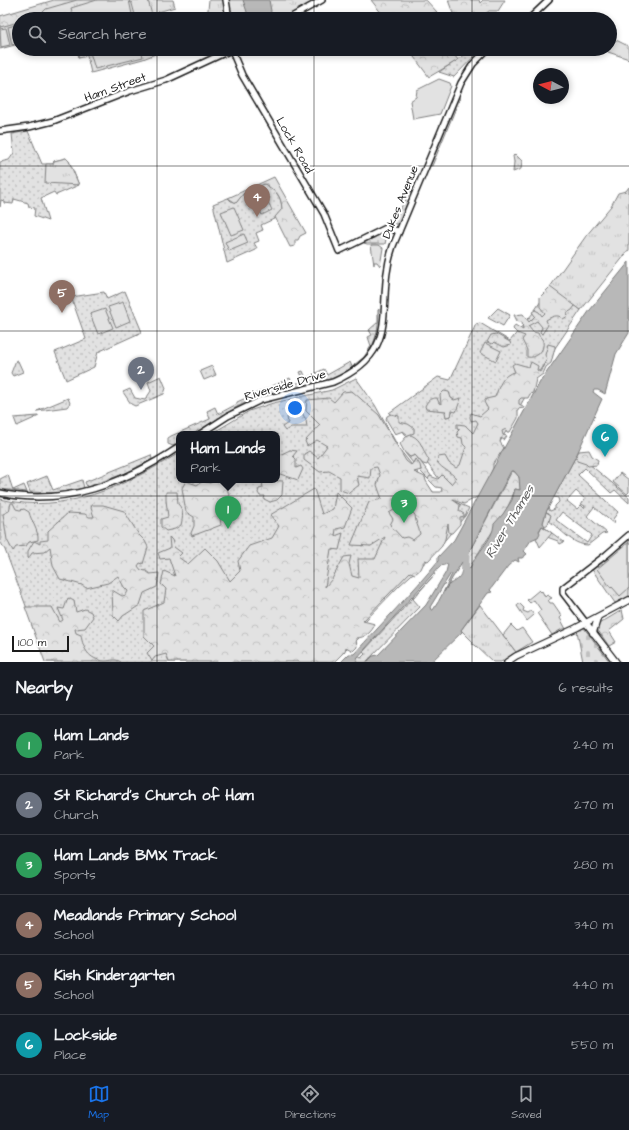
<!DOCTYPE html>
<style>
body{margin:0;font-family:"Architects Daughter",sans-serif;background:#20242c;color:#f1f3f6}
.compass{position:absolute;left:533px;top:68px;width:36px;height:36px;border-radius:50%;background:#171b24;box-shadow:0 2px 6px #0003;rotate:277deg}
.scale{position:absolute;left:12px;bottom:10px;width:57px;box-sizing:border-box;padding-left:4px;border:2px solid #1c1c1c;border-top:0;font-size:11px;line-height:14px;white-space:nowrap;color:#1c1c1c;-webkit-text-stroke:3px #fff;paint-order:stroke}
.you{position:absolute;left:295px;top:408px;width:14px;height:14px;margin:-10px;border:3px solid #fff;border-radius:50%;background:#1a73e8;box-shadow:0 0 0 6px #1a73e833}
.badge{display:grid;place-items:center;width:26px;height:26px;border-radius:50%;background:#1a73e8;color:#fff;font-size:13px;font-weight:700}
.pin{position:absolute;translate:-50% -33px;filter:drop-shadow(0 1px 2px #0008)}
.pin::after{content:'';position:absolute;top:21px;width:14px;height:12px;background:inherit;clip-path:polygon(0 0,100% 0,50% 100%)}
.popup{position:absolute;left:176px;top:431px;width:104px;height:52px;box-sizing:border-box;display:grid;place-content:center;border-radius:8px;background:#171b24;filter:drop-shadow(0 1px 3px #0005);font-size:13px;white-space:nowrap;color:#9ea1a6}
.popup b{font-size:15px;color:#f1f3f6}
.popup::after{content:'';position:absolute;left:50%;top:100%;margin-left:-8px;border:8px solid transparent;border-top-color:#171b24}
.list{margin:0;padding:0;list-style:none}
h2{display:flex;justify-content:space-between;align-items:center;height:52px;margin:0;padding:0 16px;font-size:17px}
h2 small{font-size:13px;font-weight:400;color:#9ea1a6}
.list li{display:grid;grid-template-columns:26px 1fr auto;gap:12px;align-items:center;box-sizing:border-box;height:60px;padding:0 16px;border-top:1px solid #363941}
.list b{display:block;font-size:15px;white-space:nowrap}
.list p{margin:0;font-size:13px;white-space:nowrap;color:#9ea1a6}
.list em{font-size:13px;font-style:normal;color:#9ea1a6}
.icon{flex:none;width:22px;height:22px;fill:none;stroke:currentColor;stroke-width:2;stroke-linecap:round;stroke-linejoin:round}
.map{position:relative;flex:none;width:629px;height:662px;overflow:hidden}
.search{position:absolute;background:#171b24;box-shadow:0 2px 6px #0003;left:12px;right:12px;top:12px;height:44px;display:flex;align-items:center;gap:10px;box-sizing:border-box;padding:0 14px;border-radius:22px;color:#9ea1a6;font-size:15px}
.sheet{height:412px;background:#171b24}
nav{display:flex;justify-content:space-around;align-items:center;box-sizing:border-box;height:56px;border-top:1px solid #363941;background:#171b24;font-size:11px;color:#9ea1a6}
nav a{display:grid;justify-items:center;gap:2px}
nav .on{color:#1a73e8}
.map>svg:first-child{display:block}
</style>
<div class="map">
<svg width="629" height="662" viewBox="0 0 629 662">
<defs>
<pattern id="grass-dots" width="8" height="8" patternUnits="userSpaceOnUse"><rect width="8" height="8" fill="#e2e2e2"/><path d="M2 2h.1M6 6h.1" fill="none" stroke="#c1c1c1" stroke-width="1.8" stroke-linecap="round"/></pattern>
<pattern id="forest-crowns" width="20" height="18" patternUnits="userSpaceOnUse"><rect width="20" height="18" fill="#e2e2e2"/><path d="M2 6a3 3 0 1 1 6 0M12 15a3 3 0 1 1 6 0" fill="none" stroke="#c1c1c1"/></pattern>
<pattern id="cemetery-stones" width="16" height="16" patternUnits="userSpaceOnUse"><rect width="16" height="16" fill="#e2e2e2"/><path d="M2 7V4a2 2 0 0 1 4 0v3zM10 15v-3a2 2 0 0 1 4 0v3z" fill="#c1c1c1"/></pattern>
<pattern id="park-tufts" width="24" height="20" patternUnits="userSpaceOnUse"><rect width="24" height="20" fill="#e2e2e2"/><path d="M3 7l-1-3M5 7V3M7 7l1-3M15 17l-1-3M17 17v-4M19 17l1-3" fill="none" stroke="#c1c1c1"/></pattern>
</defs>
<rect width="100%" height="100%" fill="#fff"/>
<filter id="ink" filterUnits="userSpaceOnUse"><feTurbulence type="fractalNoise" baseFrequency=".025" numOctaves="2"/><feDisplacementMap in="SourceGraphic" scale="8" xChannelSelector="R" yChannelSelector="G"/><feConvolveMatrix kernelMatrix="1 2 1 2 8 2 1 2 1" color-interpolation-filters="sRGB"/></filter>
<g filter="url(#ink)">
<g fill="url(#grass-dots)" stroke="#7f7f7f" fill-rule="evenodd">
<polygon points="474,49 481,49 454,77 439,72"/>
<polygon points="457,97 460,98 432,166 430,165"/>
<polygon points="28,131 42,164 53,164 54,161 66,158 69,161 79,185 56,195 54,192 41,198 48,221 34,216 35,208 29,207 28,203 14,199 13,204 4,203 4,201 1,200 0,207 0,162 9,160 14,153 12,134"/>
<polygon points="515,154 522,161 521,169 513,172 514,162 513,156"/>
<path d="M265,184C276,193 281,194 282,209L276,218L261,225L263,230L256,233L259,241L254,243L257,248L256,250L227,263L213,204L228,198L231,201L237,202C241,193 256,186 265,184Z"/>
<polygon points="411,191 411,194 400,222 398,224 391,224"/>
<polygon points="388,230 385,244 367,244 364,243"/>
<path d="M550,287L581,310L540,370L480,478L446,488L389,413L438,377L450,380L476,324L480,323L510,341L533,313ZM451,398L454,400L451,416L446,417L447,411L437,410L439,403L441,404L442,401Z"/>
<polygon points="125,291 142,332 98,352 94,367 66,380 55,352 86,339 71,297 104,292 107,299"/>
<polygon points="498,308 510,315 503,326 488,318"/>
<path d="M379,309C378,337 375,347 355,368L354,365L364,357L371,346L368,337L372,335L369,330L378,322V310Z"/>
<polygon points="16,360 18,361 23,372 13,376 11,373"/>
<polygon points="350,362 353,369 333,379 306,385 300,372 303,371 306,378 324,369 327,375"/>
<polygon points="212,366 216,375 204,380 200,371"/>
<polygon points="161,376 166,388 164,394 135,406 131,404 123,392 130,389 135,398 145,400 151,391 148,382"/>
<polygon points="290,378 293,385 302,381 304,386 253,399 235,408 193,434 179,434 179,443 173,446 168,444 168,438 171,436 210,419 207,411 215,407 218,414 237,404 237,402"/>
<path d="M356,378L375,405L400,450L434,493L469,508L465,516L430,558L400,585L362,624L367,630L353,644L327,662H47L5,550L0,541V499C65,515 125,486 179,453V480H277V434H211L249,411L273,403L332,390Z"/>
<polygon points="68,398 70,403 67,407 37,411"/>
<polygon points="39,416 17,426 14,418 38,416"/>
<polygon points="405,453 410,457 415,455 417,457 432,477 428,479 419,470 421,470 415,459 413,463"/>
<path d="M577,454L629,497V503L615,490L611,493L585,468L578,475L618,512L613,519L615,521L614,524L594,507L587,516L607,533L602,534L588,545C572,545 561,529 549,521V513L546,512L548,508L550,511L555,509V506L559,502L558,498L554,497ZM576,491L585,499L581,504L585,506L584,508L581,505L577,509L567,501ZM562,512L592,535L587,543L556,520Z"/>
<polygon points="151,455 152,459 126,473 87,487 85,482"/>
<polygon points="8,475 13,490 24,485 27,492 0,489 0,479"/>
<polygon points="47,476 53,490 82,480 84,488 56,493 30,492 27,484"/>
<polygon points="435,574 413,599 420,607 366,662 356,662 358,656 361,658 365,654 363,652"/>
</g>
<g fill="url(#forest-crowns)" stroke="#7f7f7f">
<path d="M54,0H82C58,12 47,19 19,19V23L0,28V16Z"/>
<polygon points="371,0 426,0 437,12 429,19 386,19"/>
<polygon points="448,0 479,0 480,3 483,0 505,0 498,11 489,11 478,19 455,19"/>
<polygon points="408,49 450,49 458,60 429,77"/>
<path d="M274,177L306,233L300,236L298,240H295V246L290,247L275,217L282,209C281,194 276,192 265,184L256,187L252,192H250L249,196H246L244,193L236,203L228,198Z"/>
<path d="M554,283L577,303L572,310L567,313L568,316L563,319C558,313 551,317 546,320L548,325L542,334L540,332L542,327L537,321L528,326L533,332L538,333C539,337 542,338 543,341C545,351 536,359 527,357V350L522,340L525,336L517,333L513,329L515,325L523,330L522,322L518,323L514,315L523,314L529,322L535,316L532,312L535,310L539,312L542,316L545,313L540,307V297Z"/>
<polygon points="496,334 510,342 511,345 504,347 494,342 492,344 487,342 491,335"/>
<path d="M548,344L555,346V348L551,363L546,367L543,374L536,379L533,393L530,394L528,398H521L519,400V404L523,406L524,408L518,409V418L510,432H507L506,429L502,431L503,435L507,436L504,440L501,438L500,442L504,448L493,464V468L481,495L464,504L453,500L460,505L459,511L464,514V516L460,517V524L452,533H449L448,524L445,539L442,546L428,561L425,560L421,569L415,574L410,572L363,621L375,624C372,632 365,638 356,638L357,647L353,651L346,647L345,651L334,662H169L166,654L155,657L152,661L147,653L154,646L144,636V611L164,602L166,589L161,584L164,571L175,576L169,558L160,559L158,553L170,548L169,537L172,540L174,547L182,553L178,557L188,564L205,548L218,561L230,581L240,571L238,561L249,546L272,538L279,526L270,515L314,489L322,514L333,509L336,492L352,508L345,527L336,529L335,536L343,533L339,550L331,549L325,587L332,579L344,557L351,556L349,564L352,576L359,578L358,559H375L385,537L371,546L351,545L369,502L382,499L377,485L380,475L377,467L371,468L370,478L357,476L359,485L349,493L340,490V477L329,471L320,472L304,460V454L309,451L318,458L327,446L317,440L307,446L305,441L320,425L306,411L307,400L329,398L334,402L343,392L352,391L379,415L406,461L411,465L416,459L420,465L421,470L414,472L425,477L426,481L433,492H441L442,488L436,487L428,479L430,476L438,479L442,475L451,484L456,478C450,471 443,470 437,462L438,457L445,456L449,463L456,468L460,465L466,447L463,444L462,438L458,437L457,432L460,429L457,428V424L465,425L473,433L478,423L476,420L471,421L470,417L471,413L480,416L488,409L484,402L486,399L495,397C499,387 502,374 515,372L512,365L515,363L529,367L531,362L538,366L537,370L540,372L547,359L545,355Z"/>
<path d="M444,391L449,392L451,398L454,400L461,398L456,412L452,411L451,416L446,417L445,412L446,411L426,409L425,406C428,400 430,398 437,398L439,403L441,404L440,395Z"/>
<polygon points="299,407 306,420 307,427 291,427 285,431 282,427 288,423 287,417"/>
<polygon points="391,414 399,416 399,422 408,424 414,428 414,433 408,435 403,431 395,434 386,419 387,416"/>
<path d="M411,435C423,440 422,451 429,460L427,465L423,464L415,455L410,457L405,453L400,444L406,437Z"/>
<polygon points="290,450 297,451 293,456 296,459 296,468 301,466 303,469 298,480 277,473 277,456"/>
<polygon points="589,450 592,456 598,460 597,465 588,466 586,464 577,461 576,456 579,451"/>
<path d="M512,471C520,473 521,483 520,490L515,489C507,517 483,541 470,568L462,569V562H467L468,554Z"/>
<path d="M214,480H224C230,494 233,506 220,518L221,525L192,536L191,533L194,526V517L186,512L182,488L186,481L197,485L203,481L210,483Z"/>
<polygon points="262,480 283,481 282,495 277,500 270,502 264,499 265,496 260,496 258,493 259,489 263,488"/>
<path d="M166,492H177L178,504C184,510 183,517 181,525L175,529L166,531L161,527V519L168,517L166,500Z"/>
<path d="M11,503H13L16,509L20,510L24,509L29,512C31,521 39,531 38,540L34,541L40,544V541L48,540V531L68,513L85,514L89,517H94L91,508L92,505H103L124,511L139,535L145,541L148,547L143,564L140,563L138,566L141,570L146,571L150,574L159,573L157,587L144,593L140,605L123,616L119,621L113,615L112,590L122,596L126,595L128,591L124,587L118,576L108,583L86,588L82,585L60,579L53,566L50,547L44,552L32,553L28,559V551L34,541L29,542L26,546L16,547L13,551L7,540L3,514L9,511Z"/>
<polygon points="546,512 551,515 548,524 544,527 564,542 560,544 558,541 547,537 542,526"/>
<path d="M68,598L74,601L76,612L85,609L91,612L93,617L85,628L75,629L76,633L81,635C83,649 89,660 105,661C111,661 115,658 121,662H45L25,607H52L60,622L63,620L58,608L64,609Z"/>
<polygon points="622,610 624,619 609,631 616,642 609,646 597,629 597,625"/>
</g>
<polygon fill="url(#cemetery-stones)" stroke="#7f7f7f" points="584,628 610,662 583,662 577,631"/>
<g fill="url(#park-tufts)" stroke="#7f7f7f">
<polygon points="77,0 173,0 175,7 158,12 163,13 164,19 41,19 40,15 46,9"/>
<polygon points="209,0 224,0 228,19 207,19"/>
<polygon points="228,0 317,0 284,19 232,19"/>
<polygon points="19,22 19,44 0,49 0,27"/>
<polygon points="614,39 628,46 629,59 608,52"/>
<polygon points="77,49 168,49 143,59 91,73 87,56 79,58"/>
<polygon points="66,158 69,161 79,185 45,183 46,164 53,164 54,161"/>
<polygon points="629,187 629,250 581,310 550,287 586,236 611,206 618,193 626,191"/>
<polygon points="629,539 629,596 615,603 591,568"/>
<polygon points="480,605 516,652 501,662 493,662 475,645 472,644 473,642 461,630"/>
</g>
<g fill="#e2e2e2" stroke="#7f7f7f">
<polygon points="97,0 129,0 133,19 74,19 71,8"/>
<polygon points="131,0 148,0 153,19 136,19"/>
<polygon points="16,25 19,43 12,45 8,27"/>
<polygon points="6,28 10,45 1,47 0,29"/>
<polygon points="89,49 141,49 143,57 95,69"/>
<polygon points="439,79 450,83 451,86 440,114 413,119 410,101 416,97 417,90"/>
<polygon points="263,192 272,210 262,215 253,197"/>
<polygon points="234,207 244,230 231,235 221,212"/>
<polygon points="244,234 248,243 229,251 225,242"/>
<polygon points="371,245 379,245 383,248 380,266 377,262 374,262 374,265"/>
<polygon points="123,302 130,321 116,327 108,307"/>
<polygon points="105,309 113,328 98,334 90,314"/>
<polygon points="485,343 501,351 496,361 480,353"/>
<polygon points="620,473 629,480 629,492 627,494 613,482"/>
<path d="M408,508L415,515C415,522 419,527 420,534L413,540L407,537L402,538L390,525L393,519L389,513L394,510L403,512Z"/>
<polygon points="542,526 552,533 540,547 536,538"/>
<polygon points="629,542 629,588 620,596 612,587 611,588 597,569"/>
<polygon points="539,590 541,592 542,591 545,597 547,595 552,598 548,600 550,603 553,603 562,616 560,618 566,629 562,629 552,635 537,613 541,610 534,600 530,603 527,600"/>
<polygon points="519,603 524,608 523,611 528,613 531,611 534,615 527,621 517,606"/>
<polygon points="511,625 517,631 522,628 532,642 516,652 503,635"/>
</g>
<g fill="#b8b8b8" stroke="#7a7a7a" fill-rule="evenodd">
<polygon points="243,0 269,0 271,11 269,18 246,19 247,12"/>
<path d="M629,262V333L616,354L605,394L598,390H594L593,392L602,399L577,454L546,512L543,523L545,526L544,527L542,526L539,531L540,533L538,537L531,540L524,551L527,554L522,558H518L519,562L515,560L508,566L490,590L492,592L488,593L461,630L462,632L431,662H367L373,656L378,655L426,605L446,572L448,564L440,566L366,648L357,658L356,662H341L349,654H354C382,623 412,593 438,561V557L454,540L540,382L590,310ZM511,471H514L519,477L520,490L515,489L512,500L503,514L494,524C493,540 476,553 470,568L462,569C461,578 457,579 450,584C448,585 445,590 444,592L462,562H468V554ZM451,573L452,574C446,586 441,599 433,610H431L430,607Z"/>
</g>
<g fill="none" stroke-linecap="round" stroke-linejoin="round">
<polyline stroke="#b8b8b8" stroke-width="7" points="465,577 466,553"/>
<g stroke="#1c1c1c" stroke-width="8">
<g id="secondary">
<polyline points="226,0 229,19"/>
<polyline points="288,19 322,0"/>
<polyline points="529,19 549,0"/>
<polyline points="233,49 234,56 242,75 324,214 339,251 386,228 399,231"/>
<polyline points="0,131 29,127 53,121 130,91 166,80 233,49"/>
<path d="M200,434L228,416L261,400L333,382C406,350 373,306 393,246L461,83L473,64L488,49"/>
<path d="M0,493C65,507 125,483 179,447"/>
<polyline points="586,623 563,593 563,588 606,555 629,535"/>
</g>
</g>
<g stroke="#1c1c1c" stroke-width="8">
<g id="primary">
<polyline points="586,623 616,662"/>
<polyline points="593,633 598,617"/>
<polyline points="507,662 516,656 576,628 629,600"/>
</g>
</g>
<use href="#secondary" stroke="#fff" stroke-width="5"/>
<use href="#primary" stroke="#fff" stroke-width="5.5"/>
</g>
</g>
<path fill="none" stroke="#1c1c1c" stroke-width="1" stroke-opacity="0.55" d="M157,0V19M314,0V19M472,0V19M157,49V662M314,49V662M472,49V662M0,166H629M0,331H629M0,496H629"/>
<g text-anchor="middle" stroke-width="4" stroke-linejoin="round" paint-order="stroke">
<g font-size="12" fill="#1c1c1c" stroke="#fff">
<text transform="translate(115 87) rotate(-20)" y="4">Ham Street</text>
<text transform="translate(295 145) rotate(60)" y="4">Lock Road</text>
<text transform="translate(400 202) rotate(-68)" y="4">Dukes Avenue</text>
<text transform="translate(285 385) rotate(-16)" y="4">Riverside Drive</text>
</g>
<g font-size="13" font-style="italic" fill="#5a5a5a" stroke="#fff">
<text transform="translate(509 521) rotate(-59)" y="5">River Thames</text>
</g>
</g>
</svg>
<svg class="compass" viewBox="-18 -18 36 36"><path d="M0-13l5 13h-10z" fill="#e53935"/><path d="M0 13l5-13h-10z" fill="#9ea1a6"/></svg>
<div class="scale">100 m</div>
<div class="you"></div>
<div class="pin badge" style="left:228px;top:529px;background:#2e9e5b">1</div>
<div class="popup"><b>Ham Lands</b>Park</div>
<div class="pin badge" style="left:141px;top:390px;background:#6b7280">2</div>
<div class="pin badge" style="left:404px;top:523px;background:#2e9e5b">3</div>
<div class="pin badge" style="left:257px;top:217px;background:#8d6e63">4</div>
<div class="pin badge" style="left:62px;top:313px;background:#8d6e63">5</div>
<div class="pin badge" style="left:605px;top:457px;background:#0f9aa8">6</div>
<div class="search"><svg class="icon" aria-label="search" viewBox="0 0 24 24"><circle cx="10" cy="10" r="6"/><path d="M15 15l6 6"/></svg>Search here</div>
</div>
<section class="sheet">
<h2>Nearby<small>6 results</small></h2>
<ul class="list">
<li><span class="badge" style="background:#2e9e5b">1</span><div><b>Ham Lands</b><p>Park</p></div><em>240 m</em></li>
<li><span class="badge" style="background:#6b7280">2</span><div><b>St Richard's Church of Ham</b><p>Church</p></div><em>270 m</em></li>
<li><span class="badge" style="background:#2e9e5b">3</span><div><b>Ham Lands BMX Track</b><p>Sports</p></div><em>280 m</em></li>
<li><span class="badge" style="background:#8d6e63">4</span><div><b>Meadlands Primary School</b><p>School</p></div><em>340 m</em></li>
<li><span class="badge" style="background:#8d6e63">5</span><div><b>Kish Kindergarten</b><p>School</p></div><em>440 m</em></li>
<li><span class="badge" style="background:#0f9aa8">6</span><div><b>Lockside</b><p>Place</p></div><em>550 m</em></li>
</ul>
</section>
<nav>
<a class="on"><svg class="icon" aria-label="map" viewBox="0 0 24 24"><path d="M3 6l6-2 6 2 6-2v14l-6 2-6-2-6 2zM9 4v14M15 6v14"/></svg>Map</a>
<a><svg class="icon" aria-label="directions" viewBox="0 0 24 24"><path d="M12 3l9 9-9 9-9-9zM9 14v-3h6M13 9l2 2-2 2"/></svg>Directions</a>
<a><svg class="icon" aria-label="saved" viewBox="0 0 24 24"><path d="M7 4h10v16l-5-4-5 4z"/></svg>Saved</a>
</nav>
